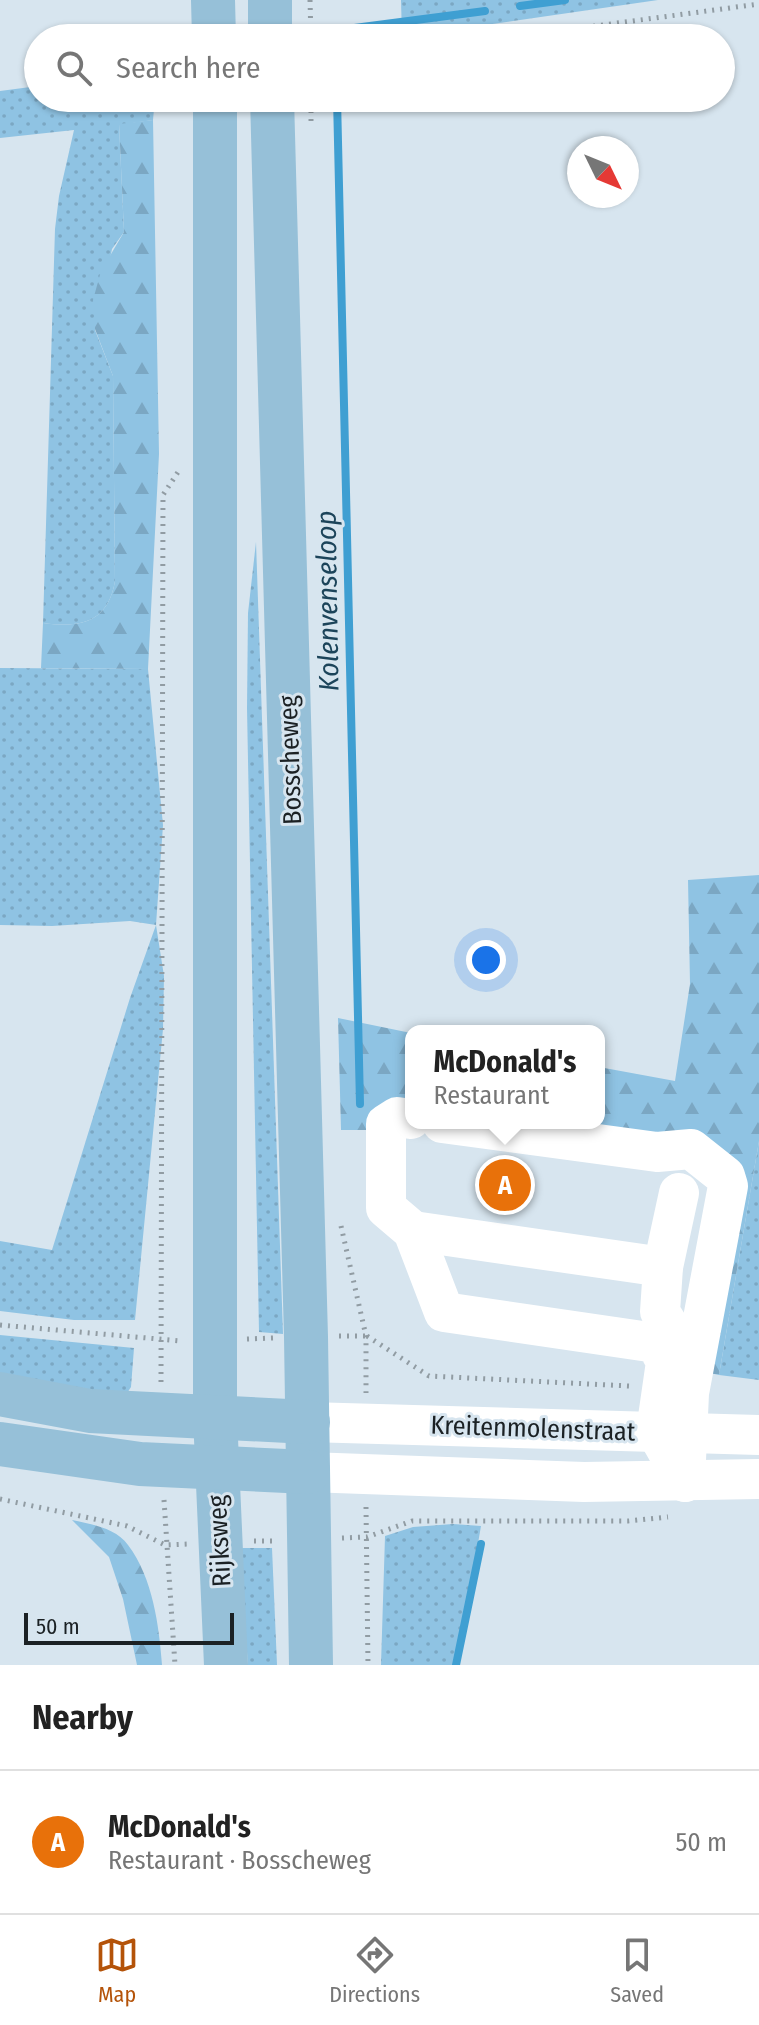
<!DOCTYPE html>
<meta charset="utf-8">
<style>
body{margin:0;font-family:"Fira Sans Condensed",sans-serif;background:#f6f6f6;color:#222}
.compass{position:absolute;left:567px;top:136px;width:72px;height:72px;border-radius:50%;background:#fff;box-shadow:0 2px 6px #0004;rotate:133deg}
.scale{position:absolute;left:24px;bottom:20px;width:210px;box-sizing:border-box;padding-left:8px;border:4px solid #1b2124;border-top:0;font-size:22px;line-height:28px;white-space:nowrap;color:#1b2124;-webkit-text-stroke:6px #d7e5ef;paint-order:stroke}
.you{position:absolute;left:486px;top:960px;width:28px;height:28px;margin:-20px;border:6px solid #fff;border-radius:50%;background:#1a73e8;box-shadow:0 0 0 12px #1a73e833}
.badge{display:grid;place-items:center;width:52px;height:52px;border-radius:50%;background:#b45309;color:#fff;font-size:26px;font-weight:700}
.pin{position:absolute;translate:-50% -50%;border:4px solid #fff;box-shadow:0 2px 8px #0006}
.popup{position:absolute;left:405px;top:1025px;width:200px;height:104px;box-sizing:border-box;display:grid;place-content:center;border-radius:16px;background:#fff;filter:drop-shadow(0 2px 6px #0005);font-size:26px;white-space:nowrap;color:#767676}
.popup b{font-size:30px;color:#222}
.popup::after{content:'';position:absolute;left:50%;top:100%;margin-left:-16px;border:16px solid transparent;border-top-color:#fff}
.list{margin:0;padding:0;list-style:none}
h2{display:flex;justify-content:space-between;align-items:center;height:104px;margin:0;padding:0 32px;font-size:34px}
h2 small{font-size:26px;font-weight:400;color:#767676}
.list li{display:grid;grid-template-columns:52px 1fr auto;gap:24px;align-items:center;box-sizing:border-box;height:144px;padding:0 32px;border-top:2px solid #e0e0e0}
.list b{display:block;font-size:30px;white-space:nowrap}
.list p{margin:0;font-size:26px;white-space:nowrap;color:#767676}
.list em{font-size:26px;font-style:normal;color:#767676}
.icon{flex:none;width:44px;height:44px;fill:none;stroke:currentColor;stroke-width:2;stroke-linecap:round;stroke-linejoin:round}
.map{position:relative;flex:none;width:759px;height:1665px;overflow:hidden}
.search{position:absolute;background:#fff;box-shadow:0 2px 6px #0004;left:24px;right:24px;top:24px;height:88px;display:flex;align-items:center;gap:20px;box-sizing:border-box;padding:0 28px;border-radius:44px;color:#767676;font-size:30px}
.sheet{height:248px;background:#fff}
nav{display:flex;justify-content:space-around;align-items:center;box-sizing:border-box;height:112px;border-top:2px solid #e0e0e0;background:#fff;font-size:22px;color:#767676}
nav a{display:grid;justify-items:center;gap:4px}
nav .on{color:#b45309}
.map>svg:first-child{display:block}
</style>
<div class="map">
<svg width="759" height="1665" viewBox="0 0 759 1665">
<defs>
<pattern id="grass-dots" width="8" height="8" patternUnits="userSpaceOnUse" patternTransform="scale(2)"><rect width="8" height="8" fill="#8fc3e3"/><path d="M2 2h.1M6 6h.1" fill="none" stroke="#7ba7c3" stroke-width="1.8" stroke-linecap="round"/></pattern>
<pattern id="forest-firs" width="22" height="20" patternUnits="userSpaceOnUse" patternTransform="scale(2)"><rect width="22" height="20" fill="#8fc3e3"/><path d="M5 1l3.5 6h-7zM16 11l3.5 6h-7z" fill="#7ba7c3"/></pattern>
</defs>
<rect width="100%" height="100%" fill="#d7e5ef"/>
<g fill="url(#grass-dots)">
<polygon points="401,0 658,0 402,37"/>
<path d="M38,86V98H155L153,120L119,125L124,232L112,249L95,330L113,376L115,581C108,623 80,628 43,623L55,229L59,196L74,130L0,138V91Z"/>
<polygon points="256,542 283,1334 259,1332 247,708 248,613"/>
<polygon points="0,668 148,669 163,825 156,925 164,976 163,1029 135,1320 74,1320 0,1311 0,1241 52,1250 130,998 156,925 130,921 52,926 0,925"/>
<polygon points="759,1141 759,1380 719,1375"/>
<polygon points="0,1335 134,1348 131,1387 122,1401 0,1380"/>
<polygon points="453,1524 481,1526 457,1665 381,1665 385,1536 413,1527"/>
<polygon points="239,1548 272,1548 277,1665 248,1665"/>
</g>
<g fill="url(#forest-firs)">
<path d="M153,120L159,454L148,669L41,668L43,623C80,628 108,623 115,581L113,376L95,329L93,300L101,271L124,232L119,124Z"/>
<polygon points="759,875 759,1141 719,1375 705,1372 734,1178 512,1123 599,1123 599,1067 675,1081 690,984 688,880"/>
<polygon points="338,1018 411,1033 411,1110 376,1130 341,1130"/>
<path d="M72,1520C91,1524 116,1528 128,1545C153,1578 159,1626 162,1665H137L123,1599L109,1557Z"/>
</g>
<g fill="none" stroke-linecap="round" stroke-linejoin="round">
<g stroke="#3f9fd2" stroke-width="8">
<polyline points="520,6 565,0"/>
<polyline points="336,35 339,30 485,11"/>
<polyline points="337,98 360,1104"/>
<polyline points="456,1665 481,1544"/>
</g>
<g stroke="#919ca3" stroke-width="5" stroke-dasharray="2 6" stroke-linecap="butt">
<polyline points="310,0 311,38"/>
<polyline points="506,38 759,4"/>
<polyline points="311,121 311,98"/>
<polyline points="341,1226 366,1336 366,1393"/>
<polyline points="0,1325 181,1341"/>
<polyline points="339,1336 366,1336"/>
<polyline points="367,1336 429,1376 629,1386"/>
<polyline points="247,1339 273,1338"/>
<polyline points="161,1382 163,495 178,472"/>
<polyline points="0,1499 127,1526 165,1545 188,1544"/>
<polyline points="164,1500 175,1665"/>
<polyline points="366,1507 368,1665"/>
<polyline points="342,1538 367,1537 412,1521 628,1521 668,1517"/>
<polyline points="254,1541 276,1541"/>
</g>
<g stroke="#fff" stroke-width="40">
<polyline points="411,1119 397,1117 386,1124 386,1208 413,1231 444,1312 656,1343 666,1362 656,1431 685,1482"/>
<polyline points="442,1123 657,1152 691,1149 725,1176 728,1186 689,1393 685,1482"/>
<polyline points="679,1193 663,1267 660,1312 680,1344 681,1366"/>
<polyline points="413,1231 663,1267"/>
<polyline points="308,1422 759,1435"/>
<polyline points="308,1472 584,1482 759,1479"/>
</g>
<g stroke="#96c0d8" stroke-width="44">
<polyline points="213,0 214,38"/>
<polyline points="270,0 270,38"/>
<polyline points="215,98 215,1416 226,1665"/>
<polyline points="272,98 306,1337 311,1665"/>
<polyline points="0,1394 90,1411 308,1422"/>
<polyline points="0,1444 140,1464 308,1472"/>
</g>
</g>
<g text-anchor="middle" stroke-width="6" stroke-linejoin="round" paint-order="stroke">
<g font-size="26" fill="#1b2124" stroke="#d7e5ef">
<text transform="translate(290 760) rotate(-92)" y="9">Bosscheweg</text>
<text transform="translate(533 1428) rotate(2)" y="9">Kreitenmolenstraat</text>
<text transform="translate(219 1541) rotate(-93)" y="9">Rijksweg</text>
</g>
<g font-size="28" font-style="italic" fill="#1c445a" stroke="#d7e5ef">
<text transform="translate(327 601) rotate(-91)" y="10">Kolenvenseloop</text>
</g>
</g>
</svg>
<svg class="compass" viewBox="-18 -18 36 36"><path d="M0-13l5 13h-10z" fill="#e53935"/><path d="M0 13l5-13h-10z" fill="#767676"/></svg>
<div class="scale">50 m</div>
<div class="you"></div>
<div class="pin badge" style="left:505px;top:1185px;background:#e8710a">A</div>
<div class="popup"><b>McDonald's</b>Restaurant</div>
<div class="search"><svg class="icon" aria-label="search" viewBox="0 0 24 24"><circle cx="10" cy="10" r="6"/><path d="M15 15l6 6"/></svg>Search here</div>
</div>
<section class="sheet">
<h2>Nearby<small></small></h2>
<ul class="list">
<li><span class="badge" style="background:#e8710a">A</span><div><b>McDonald's</b><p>Restaurant · Bosscheweg</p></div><em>50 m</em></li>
</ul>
</section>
<nav>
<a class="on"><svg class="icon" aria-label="map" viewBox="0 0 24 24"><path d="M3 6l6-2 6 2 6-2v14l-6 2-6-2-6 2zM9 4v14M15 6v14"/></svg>Map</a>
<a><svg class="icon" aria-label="directions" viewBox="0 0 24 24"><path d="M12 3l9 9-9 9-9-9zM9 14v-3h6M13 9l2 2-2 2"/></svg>Directions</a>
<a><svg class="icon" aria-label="saved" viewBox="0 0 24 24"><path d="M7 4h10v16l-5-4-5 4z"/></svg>Saved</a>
</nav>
